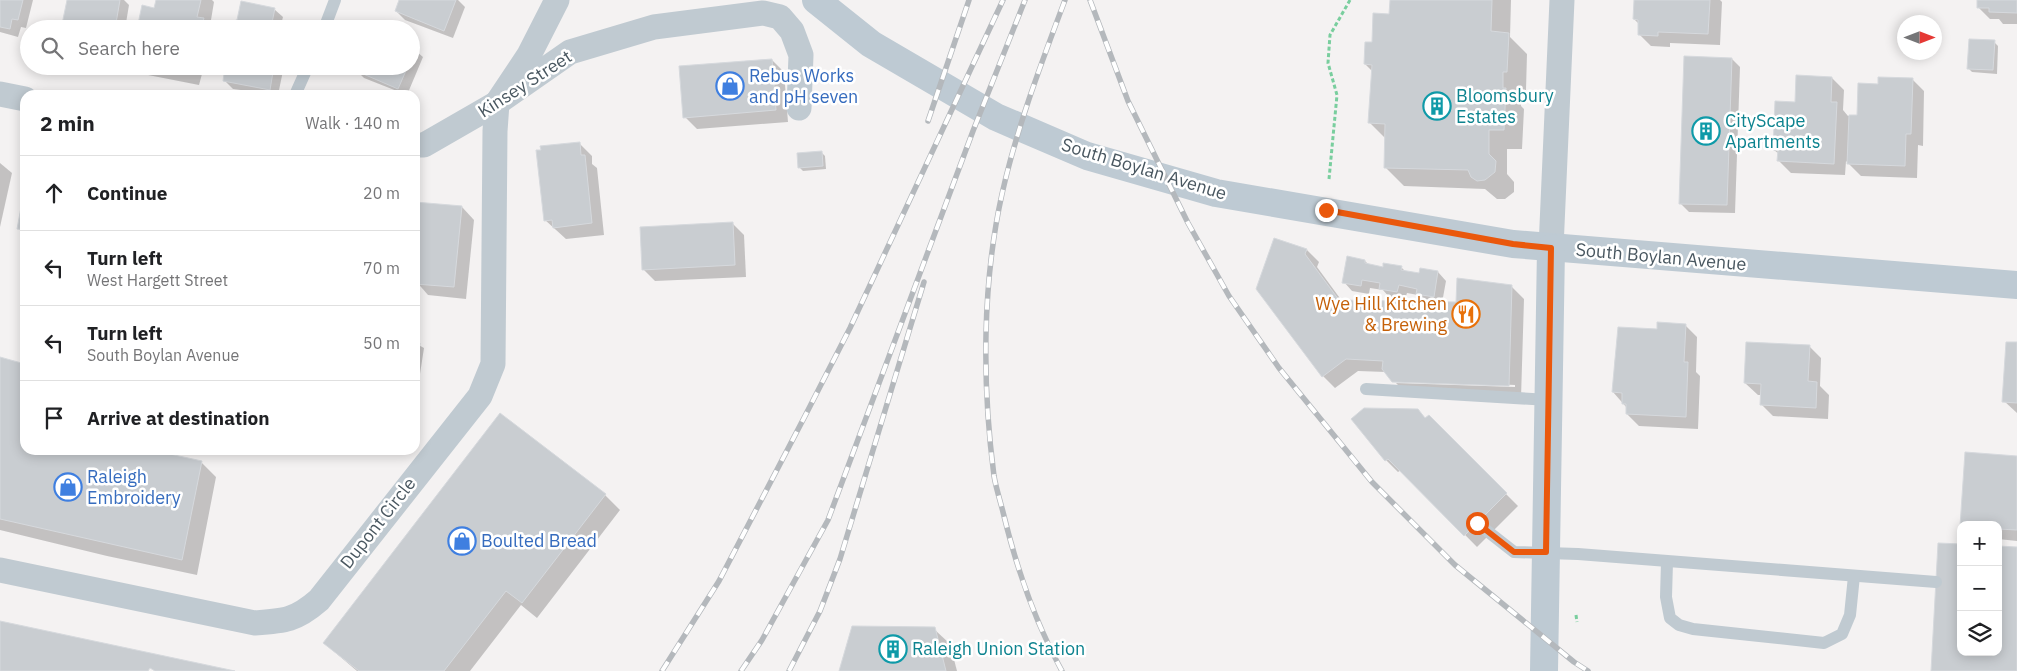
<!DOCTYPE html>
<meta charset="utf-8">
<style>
body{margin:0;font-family:"IBM Plex Sans",sans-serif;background:#f2f2f2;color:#202124}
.controls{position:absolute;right:15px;bottom:15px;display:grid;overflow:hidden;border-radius:10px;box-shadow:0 2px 12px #0003}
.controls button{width:45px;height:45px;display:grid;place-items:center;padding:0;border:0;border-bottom:1px solid #e0e0e0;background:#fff;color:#202124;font:25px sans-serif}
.compass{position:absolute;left:1897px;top:15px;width:45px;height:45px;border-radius:50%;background:#fff;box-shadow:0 2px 12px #0003;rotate:90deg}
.stop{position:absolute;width:15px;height:15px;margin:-11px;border:4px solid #ea580c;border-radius:50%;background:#fff}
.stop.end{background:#ea580c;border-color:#fff;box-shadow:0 1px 5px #0008}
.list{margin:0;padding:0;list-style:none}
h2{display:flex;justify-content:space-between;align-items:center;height:65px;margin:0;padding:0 20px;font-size:21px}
h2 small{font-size:16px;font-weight:400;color:#757577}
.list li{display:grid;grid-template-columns:32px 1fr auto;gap:15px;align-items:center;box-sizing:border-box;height:75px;padding:0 20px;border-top:1px solid #e0e0e0}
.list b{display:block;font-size:19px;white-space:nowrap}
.list p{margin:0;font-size:16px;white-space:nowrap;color:#757577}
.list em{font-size:16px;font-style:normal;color:#757577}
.icon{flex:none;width:28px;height:28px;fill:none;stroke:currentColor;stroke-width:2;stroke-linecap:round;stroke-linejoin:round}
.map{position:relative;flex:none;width:2017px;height:671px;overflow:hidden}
.search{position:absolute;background:#fff;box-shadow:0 2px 12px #0003;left:20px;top:20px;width:400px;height:55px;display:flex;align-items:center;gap:12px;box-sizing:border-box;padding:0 18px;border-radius:28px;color:#757577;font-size:19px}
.panel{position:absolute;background:#fff;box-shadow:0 2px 12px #0003;left:20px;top:90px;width:400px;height:365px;border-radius:15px}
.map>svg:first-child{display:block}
</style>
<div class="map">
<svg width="2017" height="671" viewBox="0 0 2017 671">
<rect width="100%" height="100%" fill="#f4f2f2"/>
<g fill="#0003">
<polygon points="0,0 33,0 26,28 21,27 18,37 0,32"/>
<polygon points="68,0 124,0 129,5 125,29 63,29"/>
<polygon points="157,0 212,0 214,2 210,26 213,29 138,29 155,9"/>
<polygon points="401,0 458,0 465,7 453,38 405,20 396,11"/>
<polygon points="1391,0 1511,0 1510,37 1527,54 1526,90 1522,90 1521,106 1524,109 1522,149 1507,149 1507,174 1514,182 1514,192 1505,199 1497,199 1485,189 1404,186 1385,167 1386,139 1369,122 1373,72 1365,64 1373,44 1390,15"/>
<polygon points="1635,0 1720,0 1722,2 1720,45 1670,43 1670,47 1651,46 1639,34 1639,24 1634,19"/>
<polygon points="1978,0 2017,0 2017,24 2003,24 1999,19 1990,19 1978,7"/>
<polygon points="274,9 283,17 280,29 233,29"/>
<polygon points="1994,42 1998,46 1997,74 1972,72 1968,68"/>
<polygon points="411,47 423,57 407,95 364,78 356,70 357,66 411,66"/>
<polygon points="1732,59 1740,67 1735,213 1689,212 1680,203"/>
<polygon points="772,60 784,72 788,122 697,129 685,117"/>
<polygon points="139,66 208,66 206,75 202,74 199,85 148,75"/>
<polygon points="227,66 284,66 278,95 233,89 224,80"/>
<polygon points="1832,78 1844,90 1843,110 1848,116 1859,116 1879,85 1912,79 1924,91 1923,146 1918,145 1917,178 1861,176 1846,161 1845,175 1791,173 1779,161 1779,154 1774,150 1796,103"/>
<polygon points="579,143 592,156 592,164 597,168 604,235 566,239 545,220"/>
<polygon points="821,152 825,156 826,169 803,171 799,167"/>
<polygon points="0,163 12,173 0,227"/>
<polygon points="25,193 25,235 19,228"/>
<polygon points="462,207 474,220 466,299 428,295 415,280"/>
<polygon points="732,223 744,235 746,277 655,281 643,269"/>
<polygon points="1307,250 1319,262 1317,267 1342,301 1426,303 1418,295 1407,293 1405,299 1389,297 1383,290 1370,288 1369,294 1352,291 1344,282 1365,261 1369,265 1384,268 1401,267 1406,272 1420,274 1438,272 1446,281 1442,303 1457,304 1512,287 1524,299 1521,398 1406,393 1396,383 1515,387 1515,385 1394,380 1386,372 1358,371 1335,388 1323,376 1258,288"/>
<polygon points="1685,325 1697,337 1696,372 1700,376 1698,429 1639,426 1627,414 1627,408 1613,392 1615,358 1659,330"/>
<polygon points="415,343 424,348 420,374 415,374"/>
<polygon points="2017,344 2017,413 2004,401"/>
<polygon points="1809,346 1821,358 1820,386 1829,395 1828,419 1773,416 1761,404 1762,395 1758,395 1745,383"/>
<polygon points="0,359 25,365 25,450 145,450 201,462 216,477 197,575 107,556 0,530"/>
<polygon points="1418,411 1426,419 1429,417 1518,506 1477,547 1401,470 1398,472 1386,460 1353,419"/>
<polygon points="2017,457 2017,541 1998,539 1998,525"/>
<polygon points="605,495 620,510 537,618 521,605 470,671 357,671 324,643"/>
<polygon points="934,629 950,644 957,671 840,671"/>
</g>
<g fill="#c9cdd1" stroke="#d6d9dd">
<polygon points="0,0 23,0 18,20 12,19 10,29 0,27"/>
<polygon points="67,0 120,0 115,29 61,29"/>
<polygon points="156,0 201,0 197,17 204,18 201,29 137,29 142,5 154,8"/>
<polygon points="399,0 456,0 444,31 395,11"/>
<polygon points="1390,0 1492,0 1491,31 1509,33 1507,72 1503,72 1503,88 1506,88 1504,130 1489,130 1489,154 1496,161 1495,172 1485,180 1477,181 1471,177 1468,170 1384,168 1385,124 1368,123 1372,65 1364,64 1365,42 1372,42 1373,13 1389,14"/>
<polygon points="1634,0 1710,0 1708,34 1658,32 1658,36 1638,35 1638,20 1633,19"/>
<polygon points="1977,0 2017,0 2017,13 1989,12 1989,8 1977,8"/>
<polygon points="241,1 275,8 271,28 277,29 232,29 233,21 237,20"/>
<polygon points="1969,39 1995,40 1993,70 1967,69"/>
<polygon points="1684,56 1732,58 1727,205 1679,204"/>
<polygon points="772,59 776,110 683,118 679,66"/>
<polygon points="151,66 189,66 187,73"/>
<polygon points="225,66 274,66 270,90 223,81"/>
<polygon points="356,66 408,66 398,89 354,70"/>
<polygon points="1796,75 1832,77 1831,102 1837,102 1834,164 1777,161 1778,150 1773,150 1775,101 1795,102"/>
<polygon points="1878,77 1913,78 1911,134 1906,134 1905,166 1847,164 1849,115 1857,115 1858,83 1878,84"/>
<polygon points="580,142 581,155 585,155 592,223 553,228 552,220 544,221 536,150 541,150 540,146"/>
<polygon points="822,151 823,166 798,168 797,153"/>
<polygon points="25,186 25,230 17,229"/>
<polygon points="415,202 462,206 454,287 415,284"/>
<polygon points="733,222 735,265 642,270 640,227"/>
<polygon points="1274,238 1307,249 1305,254 1339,300 1456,302 1457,278 1512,285 1509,386 1392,382 1382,369 1383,361 1346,359 1322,377 1256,289"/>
<polygon points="1347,256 1365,260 1365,263 1383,267 1383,263 1402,266 1401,270 1419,273 1420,268 1438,271 1434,297 1416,294 1417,289 1399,285 1397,292 1379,289 1380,283 1362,280 1361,286 1342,283"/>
<polygon points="1657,322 1686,324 1684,362 1688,362 1686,417 1626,414 1626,404 1622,404 1622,393 1612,392 1618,327 1657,329"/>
<polygon points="415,342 420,343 417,371 415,371"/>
<polygon points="1746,342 1810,345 1808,381 1817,382 1816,408 1760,405 1761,384 1744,383"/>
<polygon points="2006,342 2017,342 2017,403 2002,402"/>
<polygon points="0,357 25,364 25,450 151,450 202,461 182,560 0,519"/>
<polygon points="1364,408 1418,409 1425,418 1429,415 1507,493 1464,536 1388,459 1385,461 1351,419"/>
<polygon points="500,413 606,494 522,603 506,591 444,671 359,671 323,643"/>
<polygon points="1965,452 2017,456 2017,530 1998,529 1998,525 1960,526"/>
<polygon points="1938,543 1961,544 1961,652 1998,652 1998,546 2017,547 2017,671 1931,671"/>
<polygon points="0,621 235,671 155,671 150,668 148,671 0,671"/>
<polygon points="852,626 935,627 946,671 839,671"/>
</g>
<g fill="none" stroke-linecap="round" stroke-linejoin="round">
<g stroke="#79ce9e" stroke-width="3" stroke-dasharray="4 2.5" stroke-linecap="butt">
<polyline points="1329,179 1337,95 1328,63 1330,35 1350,0"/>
<polyline points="1576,615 1577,622"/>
</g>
<g stroke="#c0cad1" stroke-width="12">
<polyline points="324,29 335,0"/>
<polyline points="295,95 308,66"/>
<polyline points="1366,389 1549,400"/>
<polyline points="1477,523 1514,552 1578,554 1936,582"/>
<polyline points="1667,562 1666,597 1670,618 1679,625 1693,629 1824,643 1842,634 1850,615 1854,576"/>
</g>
<g stroke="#c0cad1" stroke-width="25">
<polyline points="0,94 25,99"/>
<polyline points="415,145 424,145 497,103 570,52 654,27 763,13 780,17 792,31 801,55 799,108"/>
<polyline points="1551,248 1562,0"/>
<path d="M0,570L255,623C285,621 296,620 319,600L480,396L493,364L495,131L497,103L529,55L557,0"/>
</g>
<g stroke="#becad3" stroke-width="28">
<polyline points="816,0 871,44 996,117 1087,156 1216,193 1513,244 2017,285"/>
<polyline points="1544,671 1551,248"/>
</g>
<g stroke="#b4b8bc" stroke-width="5.5">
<g id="rail">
<polyline points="1090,0 1128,101 1188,223 1229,296 1279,368 1372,482 1455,565 1574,662 1588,671"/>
<polyline points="928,121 969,0"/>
<polyline points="662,671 719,581 805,416 850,328 1003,0"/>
<polyline points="741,671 762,640 828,520 973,131 1025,0"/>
<polyline points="789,671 820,611 840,559 924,282"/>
<path d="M1062,671C1035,622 1016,566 1003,512C1000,500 996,488 994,476C982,384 982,284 1002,194C1017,127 1041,64 1065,0"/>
</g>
</g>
<use href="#rail" stroke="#fff" stroke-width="4" stroke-dasharray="11" stroke-linecap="butt"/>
</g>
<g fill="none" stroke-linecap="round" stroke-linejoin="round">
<polyline stroke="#ea580c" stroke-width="6" points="1326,210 1513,244 1551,248 1546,552 1514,552 1477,523"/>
</g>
<defs>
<g id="shop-ring" transform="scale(1.4375)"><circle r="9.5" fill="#fff" stroke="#3f7fe0" stroke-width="1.5"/><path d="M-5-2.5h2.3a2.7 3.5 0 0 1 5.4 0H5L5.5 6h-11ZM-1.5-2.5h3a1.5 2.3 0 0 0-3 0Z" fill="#3f7fe0"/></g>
<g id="building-ring" transform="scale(1.4375)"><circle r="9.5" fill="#fff" stroke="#0f9aa8" stroke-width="1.5"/><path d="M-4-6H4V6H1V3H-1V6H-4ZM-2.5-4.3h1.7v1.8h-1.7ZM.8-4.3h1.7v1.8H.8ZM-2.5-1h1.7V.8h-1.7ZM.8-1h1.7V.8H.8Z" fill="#0f9aa8"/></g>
<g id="restaurant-ring" transform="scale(1.4375)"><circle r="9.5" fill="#fff" stroke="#e8710a" stroke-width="1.5"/><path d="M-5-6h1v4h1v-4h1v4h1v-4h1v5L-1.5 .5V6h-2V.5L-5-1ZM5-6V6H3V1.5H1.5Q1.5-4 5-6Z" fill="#e8710a"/></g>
</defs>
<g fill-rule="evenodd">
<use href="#shop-ring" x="730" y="86"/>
<use href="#building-ring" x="1437" y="106"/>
<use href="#building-ring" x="1706" y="131"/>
<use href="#restaurant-ring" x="1466" y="314"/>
<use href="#shop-ring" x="68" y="487"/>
<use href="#shop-ring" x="462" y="541"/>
<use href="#building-ring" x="893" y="649"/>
</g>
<g text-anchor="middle" stroke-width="5" stroke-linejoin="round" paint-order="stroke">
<g font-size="18" fill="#366cbe" stroke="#fff" text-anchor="start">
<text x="749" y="82">Rebus Works<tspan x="749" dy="21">and pH seven</tspan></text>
<text x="87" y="483">Raleigh<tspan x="87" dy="21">Embroidery</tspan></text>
<text x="481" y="547">Boulted Bread</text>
</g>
<g font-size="18" fill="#495760" stroke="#fff">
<text transform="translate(525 84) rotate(-33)" y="6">Kinsey Street</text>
<text transform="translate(1144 169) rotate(17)" y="6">South Boylan Avenue</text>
<text transform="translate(1661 257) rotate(5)" y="6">South Boylan Avenue</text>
<text transform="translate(378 523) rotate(-52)" y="6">Dupont Circle</text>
</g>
<g font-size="18" fill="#0d838f" stroke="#fff" text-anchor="start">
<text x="1456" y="102">Bloomsbury<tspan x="1456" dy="21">Estates</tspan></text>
<text x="1725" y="127">CityScape<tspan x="1725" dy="21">Apartments</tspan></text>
<text x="912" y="655">Raleigh Union Station</text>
</g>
<g font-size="18" fill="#c56008" stroke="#fff" text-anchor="end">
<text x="1447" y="310">Wye Hill Kitchen<tspan x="1447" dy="21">&amp; Brewing</tspan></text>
</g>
</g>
</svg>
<div class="controls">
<button>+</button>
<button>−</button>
<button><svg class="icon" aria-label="layers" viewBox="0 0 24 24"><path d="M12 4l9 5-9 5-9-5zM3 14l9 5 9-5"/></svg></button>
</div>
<svg class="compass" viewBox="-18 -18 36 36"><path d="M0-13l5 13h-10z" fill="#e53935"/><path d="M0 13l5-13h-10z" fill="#757577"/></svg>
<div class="stop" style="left:1477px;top:523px"></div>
<div class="stop end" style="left:1326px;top:210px"></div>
<div class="search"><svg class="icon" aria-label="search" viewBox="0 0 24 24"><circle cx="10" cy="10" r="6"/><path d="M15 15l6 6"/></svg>Search here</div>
<section class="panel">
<h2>2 min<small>Walk · 140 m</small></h2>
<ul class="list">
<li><svg class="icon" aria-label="ahead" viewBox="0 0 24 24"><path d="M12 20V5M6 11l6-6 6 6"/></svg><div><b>Continue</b></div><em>20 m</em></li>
<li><svg class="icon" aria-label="left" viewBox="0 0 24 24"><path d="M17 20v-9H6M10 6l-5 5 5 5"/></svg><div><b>Turn left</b><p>West Hargett Street</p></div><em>70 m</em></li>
<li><svg class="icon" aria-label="left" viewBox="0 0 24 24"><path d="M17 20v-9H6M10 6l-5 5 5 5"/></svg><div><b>Turn left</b><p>South Boylan Avenue</p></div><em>50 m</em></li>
<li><svg class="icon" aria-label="arrive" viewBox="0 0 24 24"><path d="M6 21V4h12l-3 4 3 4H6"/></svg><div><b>Arrive at destination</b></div></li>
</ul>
</section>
</div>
